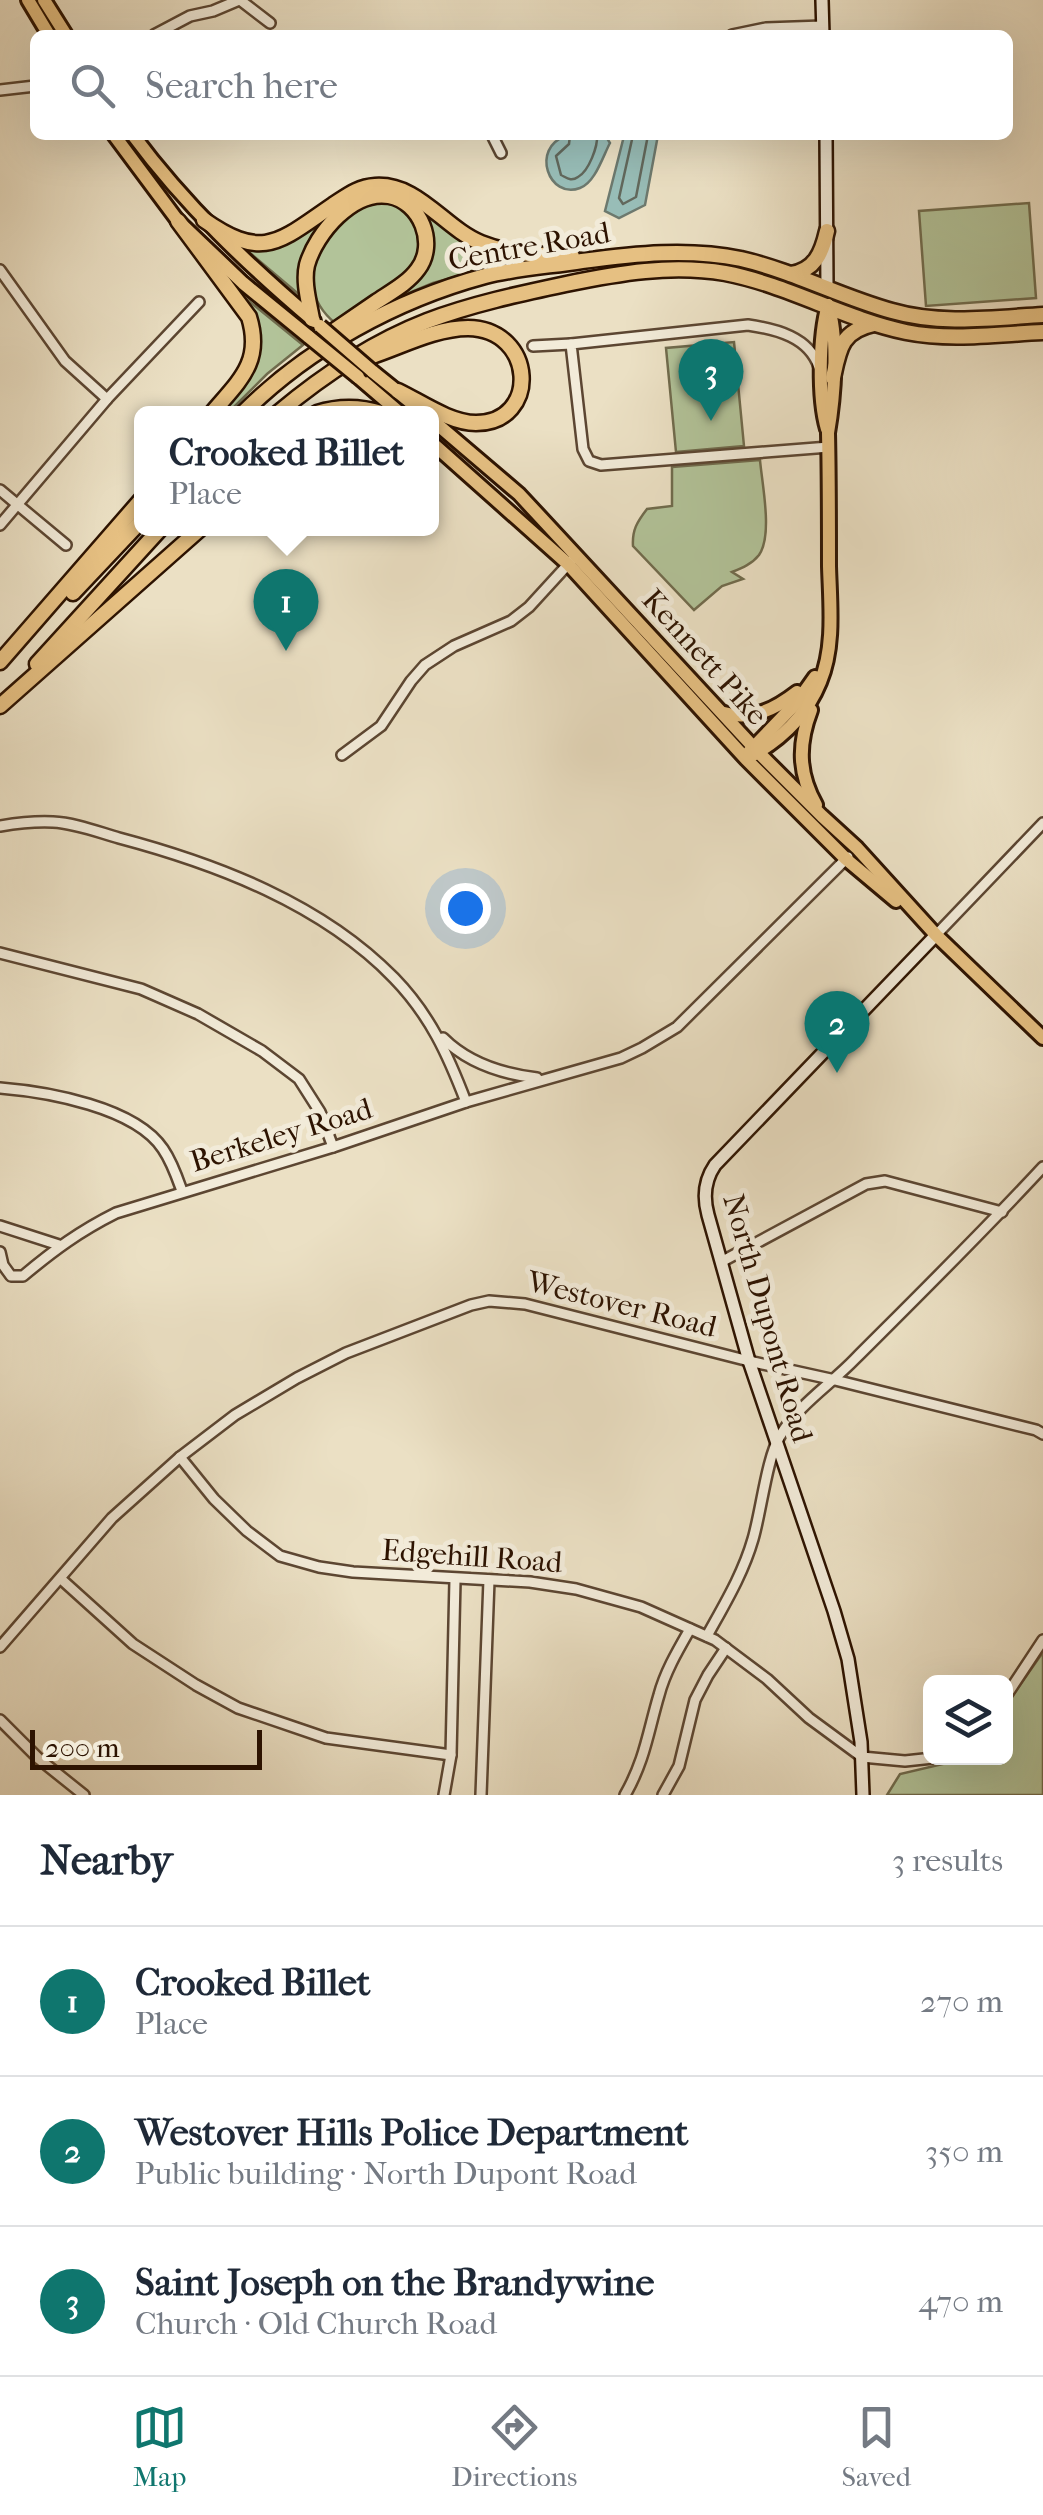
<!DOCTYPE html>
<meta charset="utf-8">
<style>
body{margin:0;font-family:"IM FELL French Canon",serif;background:#f6f6f7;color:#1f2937}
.controls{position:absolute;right:30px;bottom:30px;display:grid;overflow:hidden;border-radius:15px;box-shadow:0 10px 40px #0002}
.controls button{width:90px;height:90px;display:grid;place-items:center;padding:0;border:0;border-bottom:2px solid #e0e1e3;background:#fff;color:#1f2937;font:50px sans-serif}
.scale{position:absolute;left:30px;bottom:25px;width:232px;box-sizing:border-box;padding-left:10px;border:5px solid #2d1301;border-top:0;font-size:28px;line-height:35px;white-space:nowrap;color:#2d1301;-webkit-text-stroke:8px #f2ebd9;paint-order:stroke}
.you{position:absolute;left:465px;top:908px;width:35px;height:35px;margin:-25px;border:8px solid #fff;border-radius:50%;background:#1a73e8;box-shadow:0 0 0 15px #1a73e833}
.badge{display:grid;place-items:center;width:65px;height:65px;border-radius:50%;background:#0f766e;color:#fff;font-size:32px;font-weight:700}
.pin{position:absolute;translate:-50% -82px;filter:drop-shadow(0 2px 5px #0008)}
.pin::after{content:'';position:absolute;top:52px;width:35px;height:30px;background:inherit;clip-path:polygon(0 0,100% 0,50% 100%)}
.popup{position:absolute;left:134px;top:406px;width:305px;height:130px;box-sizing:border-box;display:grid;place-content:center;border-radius:15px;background:#fff;filter:drop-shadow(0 2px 8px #0005);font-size:32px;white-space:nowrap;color:#747a83}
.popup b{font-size:38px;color:#1f2937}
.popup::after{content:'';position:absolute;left:50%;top:100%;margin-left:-20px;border:20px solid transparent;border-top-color:#fff}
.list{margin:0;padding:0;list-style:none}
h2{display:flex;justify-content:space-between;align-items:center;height:130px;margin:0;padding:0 40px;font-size:42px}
h2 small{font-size:32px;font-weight:400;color:#747a83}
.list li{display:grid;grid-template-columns:65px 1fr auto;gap:30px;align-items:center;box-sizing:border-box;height:150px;padding:0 40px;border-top:2px solid #e0e1e3}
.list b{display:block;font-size:38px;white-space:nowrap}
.list p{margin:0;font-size:32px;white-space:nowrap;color:#747a83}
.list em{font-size:32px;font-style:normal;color:#747a83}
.icon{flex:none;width:55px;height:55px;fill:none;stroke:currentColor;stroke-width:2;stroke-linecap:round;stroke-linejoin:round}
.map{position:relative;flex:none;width:1043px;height:1795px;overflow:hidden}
.search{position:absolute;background:#fff;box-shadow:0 10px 40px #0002;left:30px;right:30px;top:30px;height:110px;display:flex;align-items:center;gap:25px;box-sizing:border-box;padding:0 35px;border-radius:15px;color:#747a83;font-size:38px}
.sheet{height:580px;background:#fff}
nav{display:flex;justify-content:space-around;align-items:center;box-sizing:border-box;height:140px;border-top:2px solid #e0e1e3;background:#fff;font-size:28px;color:#747a83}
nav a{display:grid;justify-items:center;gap:5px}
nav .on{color:#0f766e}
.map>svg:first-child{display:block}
</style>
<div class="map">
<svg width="1043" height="1795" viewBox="0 0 1043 1795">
<rect width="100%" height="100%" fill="#ebe0c4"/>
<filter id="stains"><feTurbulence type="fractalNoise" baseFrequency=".002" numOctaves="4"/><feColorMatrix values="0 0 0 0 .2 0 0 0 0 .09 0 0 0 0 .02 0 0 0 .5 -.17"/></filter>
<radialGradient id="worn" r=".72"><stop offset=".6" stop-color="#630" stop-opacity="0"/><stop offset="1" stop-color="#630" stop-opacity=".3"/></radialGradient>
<g fill="#b2c399" stroke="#706b4d" stroke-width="2.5">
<path d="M386,201C404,207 422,223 421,244C421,251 417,261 415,268L335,323C282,279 329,208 386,201Z"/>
<polygon points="1029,203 1036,298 926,306 919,211"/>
<polygon points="419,206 517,255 517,260 433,283 385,303 422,273"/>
<polygon points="340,210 327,223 302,297 243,247 303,233"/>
<polygon points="234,289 303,345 267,374 228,413 218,413 257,357"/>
<polygon points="734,342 744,446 676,452 666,348"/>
<path d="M760,460C762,484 773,535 759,555C752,564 742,568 732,572L743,579L722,586L694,610L633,546C632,530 637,522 647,509L672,506V467Z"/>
<polygon points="1043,1652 1043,1795 887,1795 900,1774 968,1758 1006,1758 1006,1705"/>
</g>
<g fill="#98bdb7" stroke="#6d796e" stroke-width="2.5">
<path d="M605,135L610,143C603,156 595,183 580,188C549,200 530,148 566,136C577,133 593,135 605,135Z"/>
<polygon points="658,135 645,205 619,218 605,211 624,136"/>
</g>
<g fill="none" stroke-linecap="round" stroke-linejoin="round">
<g stroke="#62685c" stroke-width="2.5">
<path d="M570,135L569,144L556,156L561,175C567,178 571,182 578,177C589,171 598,146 597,135"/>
<polyline points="633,135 619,198 623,204 636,197 648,135"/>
</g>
<g stroke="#5c4632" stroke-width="14">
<g id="minor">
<polyline points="240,0 270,23"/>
<polyline points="154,35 190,16 213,11 239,0"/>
<polyline points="732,35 766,28 823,26"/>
<polyline points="0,90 35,86"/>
<polyline points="492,135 501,153"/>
<polyline points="0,270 65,361 107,399"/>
<polyline points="533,346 571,344"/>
<path d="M819,367C809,337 776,329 748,325L571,344L583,449L589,461L601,465L829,447"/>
<polyline points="0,490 66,545"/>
<polyline points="0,525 107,399 199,302"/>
<polyline points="342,755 381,726 411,681 425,665 454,646 511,621 529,607 572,560"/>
<path d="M0,826C18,823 35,821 53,822C75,823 98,832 119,838C217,864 322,904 394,978C430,1015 448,1055 466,1102"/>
<polyline points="936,935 1043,823"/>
<polyline points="0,953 141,989 198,1014 262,1051 299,1079 320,1112 333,1147"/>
<path d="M443,1038C468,1063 503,1074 537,1078"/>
<path d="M0,1088C48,1092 135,1107 163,1149C172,1162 177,1177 182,1191"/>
<polyline points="0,1226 59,1245"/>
<path d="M0,1252L3,1265L11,1276H23C54,1250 80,1231 116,1213L333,1147L466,1102L621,1058L642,1048L677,1027L848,857"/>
<polyline points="721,1262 866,1184 885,1181 1002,1212"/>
<polyline points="180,1457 214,1499 247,1531 280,1556 319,1567 353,1572 530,1582 576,1589 641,1607 715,1640 767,1679 809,1718 862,1757 905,1761 933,1758"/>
<polyline points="61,1579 133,1644 196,1685 238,1708 326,1738 451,1755"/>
<path d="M707,1636C724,1605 743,1574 753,1539C761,1512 767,1457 780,1436C798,1405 830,1385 855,1359C918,1296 982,1233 1043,1167"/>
<polyline points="0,1647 112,1518 180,1457 235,1415 297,1378 346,1353 471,1305 489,1301 525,1304 749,1361 835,1380 1036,1430 1043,1434"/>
<polyline points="1006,1696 1043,1640"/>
<polyline points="0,1720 39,1759 84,1795"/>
<polyline points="444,1795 451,1755 455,1580"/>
<polyline points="481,1795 489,1580"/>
<path d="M625,1795C645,1760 648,1732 659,1695C665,1672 678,1650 690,1629"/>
<polyline points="663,1795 679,1766 695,1700 708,1675 726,1648"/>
</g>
</g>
<g stroke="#2d1301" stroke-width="16">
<g id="secondary">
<polyline points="822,0 823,35"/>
<polyline points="826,135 827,288"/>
<path d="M863,1795L861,1742L848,1659L834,1611L749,1361L708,1215C703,1197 704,1181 715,1165L936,935"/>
</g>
</g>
<g stroke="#2d1301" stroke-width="18">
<g id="primary">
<polyline points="28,0 49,35"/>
<polyline points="44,0 66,35"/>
<polyline points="114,135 178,221 243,283 309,337"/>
<path d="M133,135C185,205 248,265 314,321"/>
<polyline points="372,371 424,413"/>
<polyline points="358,377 400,413"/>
<polyline points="431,419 519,494 758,752 822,816 857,848 936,935 1043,1038"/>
<path d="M827,429C818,398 819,336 828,305"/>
<polyline points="431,442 568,564 746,759 846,859 896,901"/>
<path d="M811,710C798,744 798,773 816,805"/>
<path d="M724,713C752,721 775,709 797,692"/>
<polyline points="749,752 798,701 815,677"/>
<path d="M753,755C783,738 807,714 820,682C835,647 830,603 829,566C829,522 829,478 828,433C834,398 839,339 828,305"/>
</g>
</g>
<g stroke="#2d1301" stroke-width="19">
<g id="trunk">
<path d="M204,220C264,262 280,241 333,205C347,196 358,187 375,186C418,183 444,228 481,243C510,255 541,255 572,256"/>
<path d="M178,221L249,317C263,362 239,381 212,413"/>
<path d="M791,274C815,270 822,253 827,231"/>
<path d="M312,319C309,302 303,282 307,265C316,233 353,190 389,196C421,202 437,244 418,269C408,283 391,292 376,302C357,315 338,328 319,341"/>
<path d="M372,356C402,346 436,328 468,328C536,329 540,423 476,423C450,423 421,402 398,391"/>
<path d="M833,378C839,349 841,331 874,324"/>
<path d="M243,413C308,348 396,300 485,276C517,268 550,266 582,261C635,254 688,248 741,259C793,271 841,297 892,311C940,325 993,318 1043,315"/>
<path d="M278,413C322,376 373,342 427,321C472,304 519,294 566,284C619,273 671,264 725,273C788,285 844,319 906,332C951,341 998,334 1043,332"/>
<path d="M317,413C339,406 359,406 381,413"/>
<polyline points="73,593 141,521"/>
<polyline points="0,662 141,500"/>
<polyline points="37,664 161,528"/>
<polyline points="0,706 201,528"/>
</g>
</g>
<use href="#minor" stroke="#f2ebd9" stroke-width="9"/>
<use href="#secondary" stroke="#f2ebd9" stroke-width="11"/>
<use href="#primary" stroke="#e6c082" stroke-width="12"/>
<use href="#trunk" stroke="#e6c082" stroke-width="14"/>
<g stroke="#2d1301" stroke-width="18" stroke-linecap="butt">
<g id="primary-bridge">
<polyline points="320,326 372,371"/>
<polyline points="309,337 358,377"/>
</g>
</g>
<use href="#primary-bridge" stroke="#e6c082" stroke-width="12"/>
</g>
<g text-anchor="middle" stroke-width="10" stroke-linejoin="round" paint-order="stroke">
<g font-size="30" fill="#2d1301" stroke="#f2ebd9">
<text transform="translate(529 246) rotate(-10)" y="10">Centre Road</text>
<text transform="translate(705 657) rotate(48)" y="10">Kennett Pike</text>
<text transform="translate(281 1135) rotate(-17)" y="10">Berkeley Road</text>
<text transform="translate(622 1304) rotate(14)" y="10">Westover Road</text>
<text transform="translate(768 1318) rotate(74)" y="10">North Dupont Road</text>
<text transform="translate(472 1556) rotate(4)" y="10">Edgehill Road</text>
</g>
</g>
<rect width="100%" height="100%" filter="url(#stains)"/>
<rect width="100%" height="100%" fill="url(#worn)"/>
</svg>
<div class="controls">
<button><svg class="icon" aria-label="layers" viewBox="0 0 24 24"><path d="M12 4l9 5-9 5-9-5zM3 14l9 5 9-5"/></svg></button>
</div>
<div class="scale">200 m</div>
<div class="you"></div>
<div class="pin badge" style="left:286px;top:651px">1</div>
<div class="popup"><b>Crooked Billet</b>Place</div>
<div class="pin badge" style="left:837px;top:1073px">2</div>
<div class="pin badge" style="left:711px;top:421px">3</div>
<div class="search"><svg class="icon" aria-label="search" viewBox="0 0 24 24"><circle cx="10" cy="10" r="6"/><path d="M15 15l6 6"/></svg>Search here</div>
</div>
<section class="sheet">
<h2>Nearby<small>3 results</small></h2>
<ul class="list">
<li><span class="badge">1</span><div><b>Crooked Billet</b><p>Place</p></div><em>270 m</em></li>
<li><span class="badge">2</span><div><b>Westover Hills Police Department</b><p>Public building · North Dupont Road</p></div><em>350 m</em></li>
<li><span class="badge">3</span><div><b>Saint Joseph on the Brandywine</b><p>Church · Old Church Road</p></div><em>470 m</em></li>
</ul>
</section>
<nav>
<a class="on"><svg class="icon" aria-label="map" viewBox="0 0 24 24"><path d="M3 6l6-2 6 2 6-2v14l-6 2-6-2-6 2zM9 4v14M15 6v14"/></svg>Map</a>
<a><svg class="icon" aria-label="directions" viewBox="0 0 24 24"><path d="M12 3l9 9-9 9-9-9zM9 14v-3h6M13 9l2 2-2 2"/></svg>Directions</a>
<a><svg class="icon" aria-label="saved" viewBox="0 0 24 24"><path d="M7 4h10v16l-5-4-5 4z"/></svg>Saved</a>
</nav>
